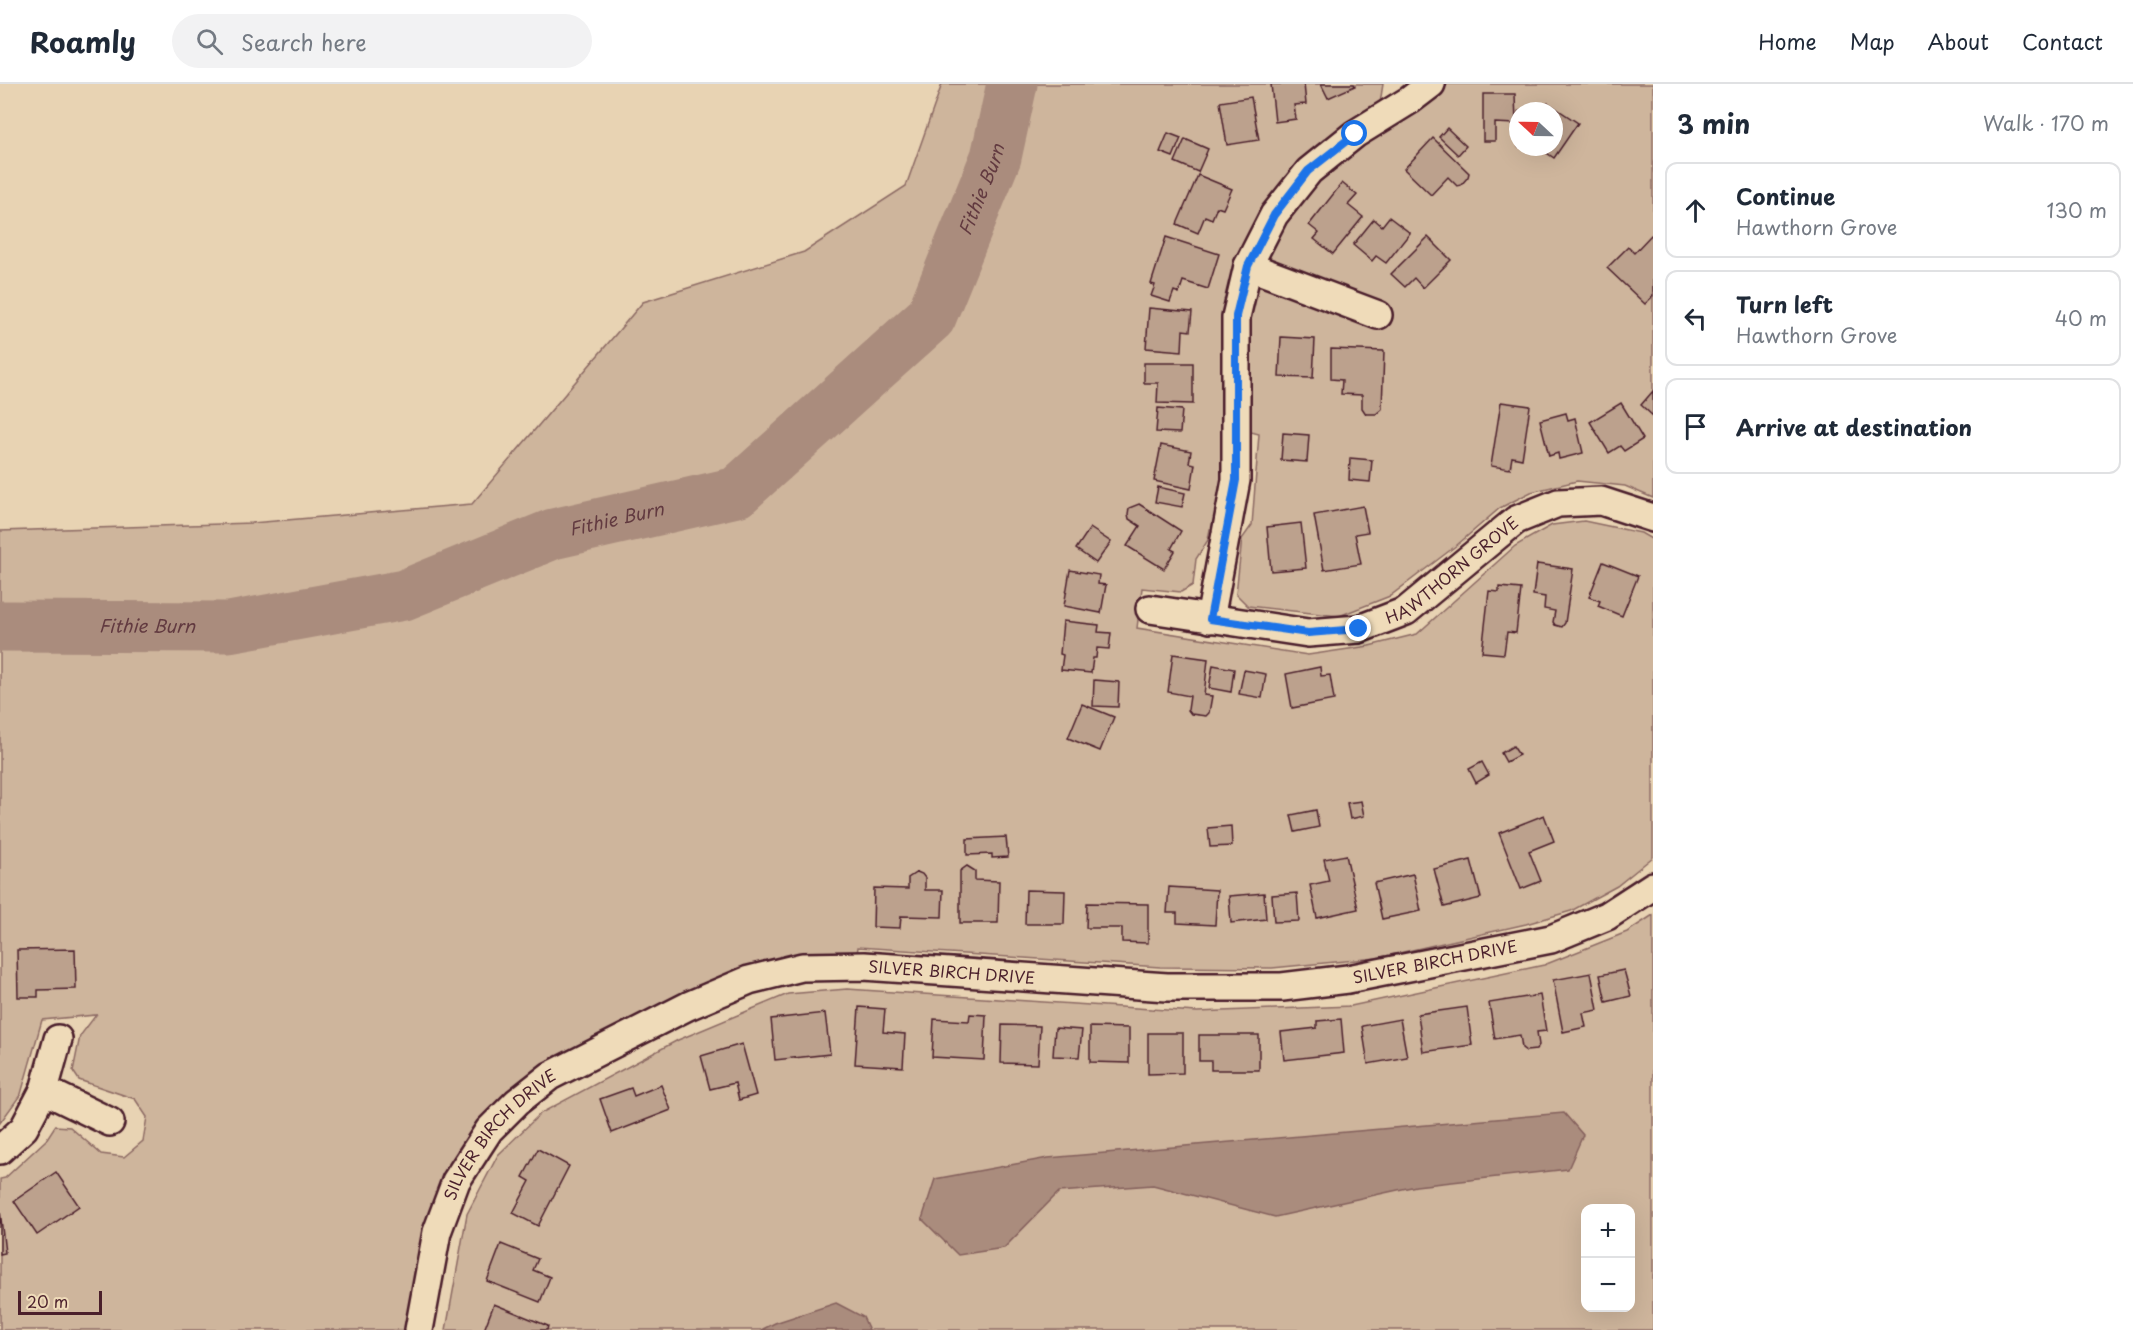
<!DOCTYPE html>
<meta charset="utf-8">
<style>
body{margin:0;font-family:"Playpen Sans",sans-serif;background:#f2f2f3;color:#1f2937}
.controls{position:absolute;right:18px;bottom:18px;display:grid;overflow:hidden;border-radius:12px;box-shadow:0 6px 24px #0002}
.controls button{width:54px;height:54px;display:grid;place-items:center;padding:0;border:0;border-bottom:2px solid #e0e1e3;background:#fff;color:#1f2937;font:30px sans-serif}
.compass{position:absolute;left:1509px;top:18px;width:54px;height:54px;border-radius:50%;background:#fff;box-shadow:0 6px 24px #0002;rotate:292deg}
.scale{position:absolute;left:18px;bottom:15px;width:84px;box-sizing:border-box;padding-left:6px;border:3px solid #4a1f2b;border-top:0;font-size:16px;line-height:21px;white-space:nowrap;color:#4a1f2b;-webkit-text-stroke:4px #efdbb9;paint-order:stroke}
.stop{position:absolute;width:18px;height:18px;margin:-14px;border:4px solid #1a73e8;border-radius:50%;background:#fff}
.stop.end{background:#1a73e8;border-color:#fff;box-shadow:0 2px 6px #0008}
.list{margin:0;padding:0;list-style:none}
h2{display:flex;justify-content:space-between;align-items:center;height:78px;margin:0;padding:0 24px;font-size:26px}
h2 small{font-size:20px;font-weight:400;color:#747a83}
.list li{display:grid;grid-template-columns:39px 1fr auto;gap:18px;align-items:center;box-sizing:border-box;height:96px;margin:0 12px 12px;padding:0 12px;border:2px solid #e0e1e3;border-radius:12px}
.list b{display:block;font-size:22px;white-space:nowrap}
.list p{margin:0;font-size:20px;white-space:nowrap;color:#747a83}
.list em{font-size:20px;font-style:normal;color:#747a83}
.icon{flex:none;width:33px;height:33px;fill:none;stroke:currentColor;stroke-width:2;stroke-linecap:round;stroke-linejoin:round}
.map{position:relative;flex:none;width:1653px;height:1246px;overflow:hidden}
header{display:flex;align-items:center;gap:36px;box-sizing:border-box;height:84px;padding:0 30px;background:#fff;border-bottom:2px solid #e0e1e3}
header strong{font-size:28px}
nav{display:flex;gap:33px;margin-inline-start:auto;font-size:21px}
.search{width:420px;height:54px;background:#f2f2f3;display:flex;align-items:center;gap:15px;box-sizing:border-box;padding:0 21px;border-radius:33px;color:#747a83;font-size:22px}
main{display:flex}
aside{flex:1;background:#fff}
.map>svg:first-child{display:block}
</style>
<header>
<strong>Roamly</strong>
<div class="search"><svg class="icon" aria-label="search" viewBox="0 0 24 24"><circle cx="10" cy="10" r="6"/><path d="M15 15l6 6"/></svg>Search here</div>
<nav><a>Home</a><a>Map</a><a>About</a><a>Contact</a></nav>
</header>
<main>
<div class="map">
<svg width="1653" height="1246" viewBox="0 0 1653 1246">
<rect width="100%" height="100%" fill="#e8d3b3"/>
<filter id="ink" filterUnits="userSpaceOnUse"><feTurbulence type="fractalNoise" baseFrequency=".0167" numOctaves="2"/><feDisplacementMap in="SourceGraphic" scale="12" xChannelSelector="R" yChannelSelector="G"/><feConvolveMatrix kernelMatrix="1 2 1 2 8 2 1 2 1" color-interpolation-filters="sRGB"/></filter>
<g filter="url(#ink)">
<g fill="#ceb59c" stroke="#8c6a64" stroke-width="1.5" fill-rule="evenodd">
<path d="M942,0H1383L1380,19L1304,74L1261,124L1234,179L1222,239L1224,398L1217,444L1210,445L1208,456L1196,475L1193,501L1181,508L1142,504L1137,544L1308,571L1369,562L1417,550L1515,462L1552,441L1584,437L1641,449L1653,456V773L1617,802L1571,827L1526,840L1377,874L1272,884L1160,883L858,863L857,870L800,873L481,1037C464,1061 448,1084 436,1111C419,1153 414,1202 407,1246H0V1095L5,1094L46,1056L55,1042L70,1043L101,1070L124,1073L143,1057L147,1033L135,1015L79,996L73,987L80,952L96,931L42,936L21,1010L0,1039V447L252,439L472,420L643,218L804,168L906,102Z"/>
<path d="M1448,0H1653V414L1625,402L1577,397L1531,408L1500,424L1457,461L1390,512L1339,532L1248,522L1236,510L1242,455L1252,441L1259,350L1247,347L1248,241L1255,200L1381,246L1391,237L1389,223L1265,174L1286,135L1316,96L1362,59L1427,20ZM1518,27H1554V63H1518Z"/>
<path d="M1653,831V1246H446L467,1130L498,1071L541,1029L678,956L788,910L847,905L1197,928L1351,922L1544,881L1627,848ZM1586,1124H1630V1224H1586Z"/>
</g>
<g fill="#aa8c7d" stroke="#84605c" stroke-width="1.5">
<polygon points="1564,1029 1583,1051 1568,1085 1416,1102 1275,1133 1153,1101 1059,1108 1004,1164 958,1171 922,1135 935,1095 1048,1074"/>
<polygon points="836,1219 863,1233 869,1246 761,1246 775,1239"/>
</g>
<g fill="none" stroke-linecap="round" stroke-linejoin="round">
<path stroke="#aa8c7d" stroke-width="51" id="s1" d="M0,542L229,543L404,511L553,450L737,408L931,233L996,73L1012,0"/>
</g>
<g fill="#bca18d" stroke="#4a1f2b" stroke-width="1.5">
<polygon points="1271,0 1304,0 1306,20 1294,21 1296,35 1275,38"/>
<polygon points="1321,0 1354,0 1355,2 1328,14"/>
<polygon points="1483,10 1515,10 1516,40 1495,39 1495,57 1483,57"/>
<polygon points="1251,13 1259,56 1227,61 1220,18"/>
<polygon points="1548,19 1578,39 1554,74 1538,63 1554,63 1554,27 1542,27"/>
<polygon points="1447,44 1466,62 1458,71 1439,53"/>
<polygon points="1168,49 1181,54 1173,73 1160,68"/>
<polygon points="1433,54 1469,89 1468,93 1461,101 1457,102 1448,93 1431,111 1404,85"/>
<polygon points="1185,55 1208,65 1198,88 1175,78"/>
<polygon points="1198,91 1232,105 1223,125 1217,123 1212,135 1205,132 1198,149 1177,140"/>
<polygon points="1342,99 1357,111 1348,121 1363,133 1333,170 1314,155 1319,149 1309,141"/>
<polygon points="1389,133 1410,149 1386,179 1376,172 1372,177 1353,161 1374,135 1382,142"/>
<polygon points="1651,151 1653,153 1653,212 1645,220 1607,184 1628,163 1634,169"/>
<polygon points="1166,153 1219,170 1208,205 1183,197 1179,209 1174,207 1170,218 1151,212 1155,201 1151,200"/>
<polygon points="1428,153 1451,176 1423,204 1414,194 1405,203 1391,190"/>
<polygon points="1149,224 1192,228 1190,247 1183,246 1182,267 1146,264"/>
<polygon points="1281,253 1315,255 1313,294 1279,293"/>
<polygon points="1331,265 1384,267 1382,325 1376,330 1366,330 1362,324 1362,311 1341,310 1342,296 1331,295"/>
<polygon points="1144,279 1193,279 1193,320 1157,319 1158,299 1144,299"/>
<polygon points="1653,307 1653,332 1641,321"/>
<polygon points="1501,318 1530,322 1522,375 1512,373 1510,385 1491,382"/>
<polygon points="1621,319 1643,355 1624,367 1620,362 1609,369 1590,338"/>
<polygon points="1158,324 1182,326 1180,349 1156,348"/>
<polygon points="1566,329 1568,336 1575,334 1583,369 1559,375 1558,369 1549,372 1540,336"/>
<polygon points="1283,349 1309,351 1307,378 1281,376"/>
<polygon points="1161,361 1191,367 1189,379 1195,380 1191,405 1154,397"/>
<polygon points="1350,374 1372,376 1370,398 1349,396"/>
<polygon points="1158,403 1185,409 1182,423 1155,418"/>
<polygon points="1139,420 1181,447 1171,465 1175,467 1164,485 1127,462 1140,442 1129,435 1128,430 1129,424"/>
<polygon points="1363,422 1368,448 1355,450 1361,480 1324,486 1314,431"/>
<polygon points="1301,439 1306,484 1271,487 1267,443"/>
<polygon points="1090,444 1111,458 1096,479 1076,465"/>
<polygon points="1603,478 1638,492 1622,532 1598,522 1600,517 1589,513"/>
<polygon points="1537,480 1573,485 1565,539 1562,543 1555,541 1553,538 1555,527 1544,525 1545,513 1533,511"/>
<polygon points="1070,486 1099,491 1098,500 1106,501 1101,529 1064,522"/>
<polygon points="1499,503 1521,505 1516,549 1507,548 1504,570 1482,568 1489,507 1499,508"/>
<polygon points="1063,537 1099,541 1098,548 1111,549 1109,565 1097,564 1096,574 1093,574 1091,589 1061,586 1063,571 1060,570"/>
<polygon points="1173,570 1208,575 1204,611 1212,612 1209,629 1206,632 1191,630 1188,626 1190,612 1168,608"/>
<polygon points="1213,581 1234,585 1231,608 1209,604"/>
<polygon points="1320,583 1321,592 1330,591 1334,616 1292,624 1286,590"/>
<polygon points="1244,586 1266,590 1262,614 1239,610"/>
<polygon points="1094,596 1119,598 1118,623 1093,622"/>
<polygon points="1082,620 1114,633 1100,667 1068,654"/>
<polygon points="1513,662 1519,671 1506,678 1501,669"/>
<polygon points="1482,678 1489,691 1476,699 1469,685"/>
<polygon points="1361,717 1364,732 1350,735 1347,719"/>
<polygon points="1316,726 1319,743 1295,748 1291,731"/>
<polygon points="1544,731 1554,757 1529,767 1541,797 1521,805 1499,749"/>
<polygon points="1231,742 1232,762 1210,763 1208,744"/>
<polygon points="1006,753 1008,773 992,774 992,770 967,771 967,755"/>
<polygon points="1346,771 1358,825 1317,834 1310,801 1329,797 1324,775"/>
<polygon points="1471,776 1481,814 1444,823 1434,785"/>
<polygon points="967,782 975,787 975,796 999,797 998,839 960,839 960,787"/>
<polygon points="917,788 922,790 925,794 925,806 943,806 942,833 901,832 900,844 873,843 874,804 908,805 908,794"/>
<polygon points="1413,790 1421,827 1382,835 1374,799"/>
<polygon points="1169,803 1217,806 1215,841 1177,839 1177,829 1167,829"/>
<polygon points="1026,806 1065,807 1064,840 1025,840"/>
<polygon points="1264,809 1266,835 1231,839 1229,812"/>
<polygon points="1297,809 1299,837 1274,838 1272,811"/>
<polygon points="1087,819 1148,820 1148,859 1122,858 1122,844 1086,844"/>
<polygon points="75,865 76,905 38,906 38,913 18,913 17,866"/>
<polygon points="1624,886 1631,912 1606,918 1600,891"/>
<polygon points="1591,889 1598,926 1583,929 1586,943 1563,948 1553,896"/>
<polygon points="1540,911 1546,947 1537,948 1539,961 1536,966 1526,967 1522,964 1520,951 1495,955 1489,919"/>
<polygon points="859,923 885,925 883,948 905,950 903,983 855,980"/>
<polygon points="1467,923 1472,961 1423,968 1418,930"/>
<polygon points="825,929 830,970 775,976 771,935"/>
<polygon points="970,930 986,931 984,976 932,973 934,935 969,937"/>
<polygon points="1341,935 1344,969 1284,976 1281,948 1317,944 1317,937"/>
<polygon points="1400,935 1407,973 1368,980 1362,942"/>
<polygon points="1002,941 1040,942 1038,980 1001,979"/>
<polygon points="1090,943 1129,944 1129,979 1090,978"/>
<polygon points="1055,944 1082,946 1079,973 1053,972"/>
<polygon points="1148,949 1183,949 1183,989 1148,990"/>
<polygon points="1199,951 1259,951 1259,986 1211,986 1211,977 1199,977"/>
<polygon points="742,960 756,1011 739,1016 735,999 710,1005 701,972"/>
<polygon points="661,1001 671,1026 612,1049 600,1015 631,1004 634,1012"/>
<polygon points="538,1065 569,1082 538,1142 513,1129 530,1097 523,1093"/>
<polygon points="56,1088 79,1122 37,1151 14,1117"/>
<polygon points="0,1126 5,1169 0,1170"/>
<polygon points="501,1160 538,1175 533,1186 550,1193 540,1218 487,1197"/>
<polygon points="494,1220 548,1242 547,1246 484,1246"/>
</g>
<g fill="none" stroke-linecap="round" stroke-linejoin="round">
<g stroke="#4a1f2b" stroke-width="32">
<g id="street">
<polyline points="1248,182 1378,231"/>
<path id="s2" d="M1150,525L1308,549L1359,545L1406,527L1516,436L1558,419L1601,417L1653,434"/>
<polyline points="1210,535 1236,396 1236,233 1248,182 1274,131 1309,87 1355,50 1410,16 1431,0"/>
<polyline points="44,1006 110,1038"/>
<polyline points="0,1066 24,1044 44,1006 58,955"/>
<path id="s3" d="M419,1246L437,1148L456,1097L489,1046L517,1018L550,992L688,922L749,896L802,883L864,882L1167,903H1282L1348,895L1551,855L1607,832L1653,802"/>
</g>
</g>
<use href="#street" stroke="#efdbb9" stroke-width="27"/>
</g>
</g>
<g fill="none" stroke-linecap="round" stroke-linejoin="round" filter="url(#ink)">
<polyline stroke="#1a73e8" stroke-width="8" points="1355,50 1308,87 1274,131 1248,182 1236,232 1236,396 1210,535 1308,549 1359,545"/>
</g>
<g text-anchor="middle" stroke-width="4.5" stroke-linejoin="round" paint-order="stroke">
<g font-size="16" fill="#4a1f2b" stroke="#efdbb9">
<text dy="6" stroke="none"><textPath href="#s2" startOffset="322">HAWTHORN GROVE</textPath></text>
<text dy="6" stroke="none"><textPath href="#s3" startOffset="1208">SILVER BIRCH DRIVE</textPath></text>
<text dy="6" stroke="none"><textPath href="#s3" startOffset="722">SILVER BIRCH DRIVE</textPath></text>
<text dy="6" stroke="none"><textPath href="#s3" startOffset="218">SILVER BIRCH DRIVE</textPath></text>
</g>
<g font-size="18" font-style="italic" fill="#623a40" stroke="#efdbb9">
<text dy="6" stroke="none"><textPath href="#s1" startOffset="1155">Fithie Burn</textPath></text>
<text dy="6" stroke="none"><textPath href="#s1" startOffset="633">Fithie Burn</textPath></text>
<text dy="6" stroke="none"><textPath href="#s1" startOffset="147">Fithie Burn</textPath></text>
</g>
</g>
</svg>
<div class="controls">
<button>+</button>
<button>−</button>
</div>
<svg class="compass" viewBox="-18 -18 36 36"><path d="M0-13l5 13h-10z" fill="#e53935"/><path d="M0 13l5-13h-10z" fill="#747a83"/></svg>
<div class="scale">20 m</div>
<div class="stop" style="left:1355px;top:50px"></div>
<div class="stop end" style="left:1359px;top:545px"></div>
</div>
<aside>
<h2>3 min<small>Walk · 170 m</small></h2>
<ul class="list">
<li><svg class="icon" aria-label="ahead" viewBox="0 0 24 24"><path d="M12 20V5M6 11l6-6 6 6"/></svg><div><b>Continue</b><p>Hawthorn Grove</p></div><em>130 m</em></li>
<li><svg class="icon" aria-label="left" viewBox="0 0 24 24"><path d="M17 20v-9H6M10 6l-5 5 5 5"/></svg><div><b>Turn left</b><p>Hawthorn Grove</p></div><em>40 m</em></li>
<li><svg class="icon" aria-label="arrive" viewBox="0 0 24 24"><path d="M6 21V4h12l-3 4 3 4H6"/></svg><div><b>Arrive at destination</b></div></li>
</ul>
</aside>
</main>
